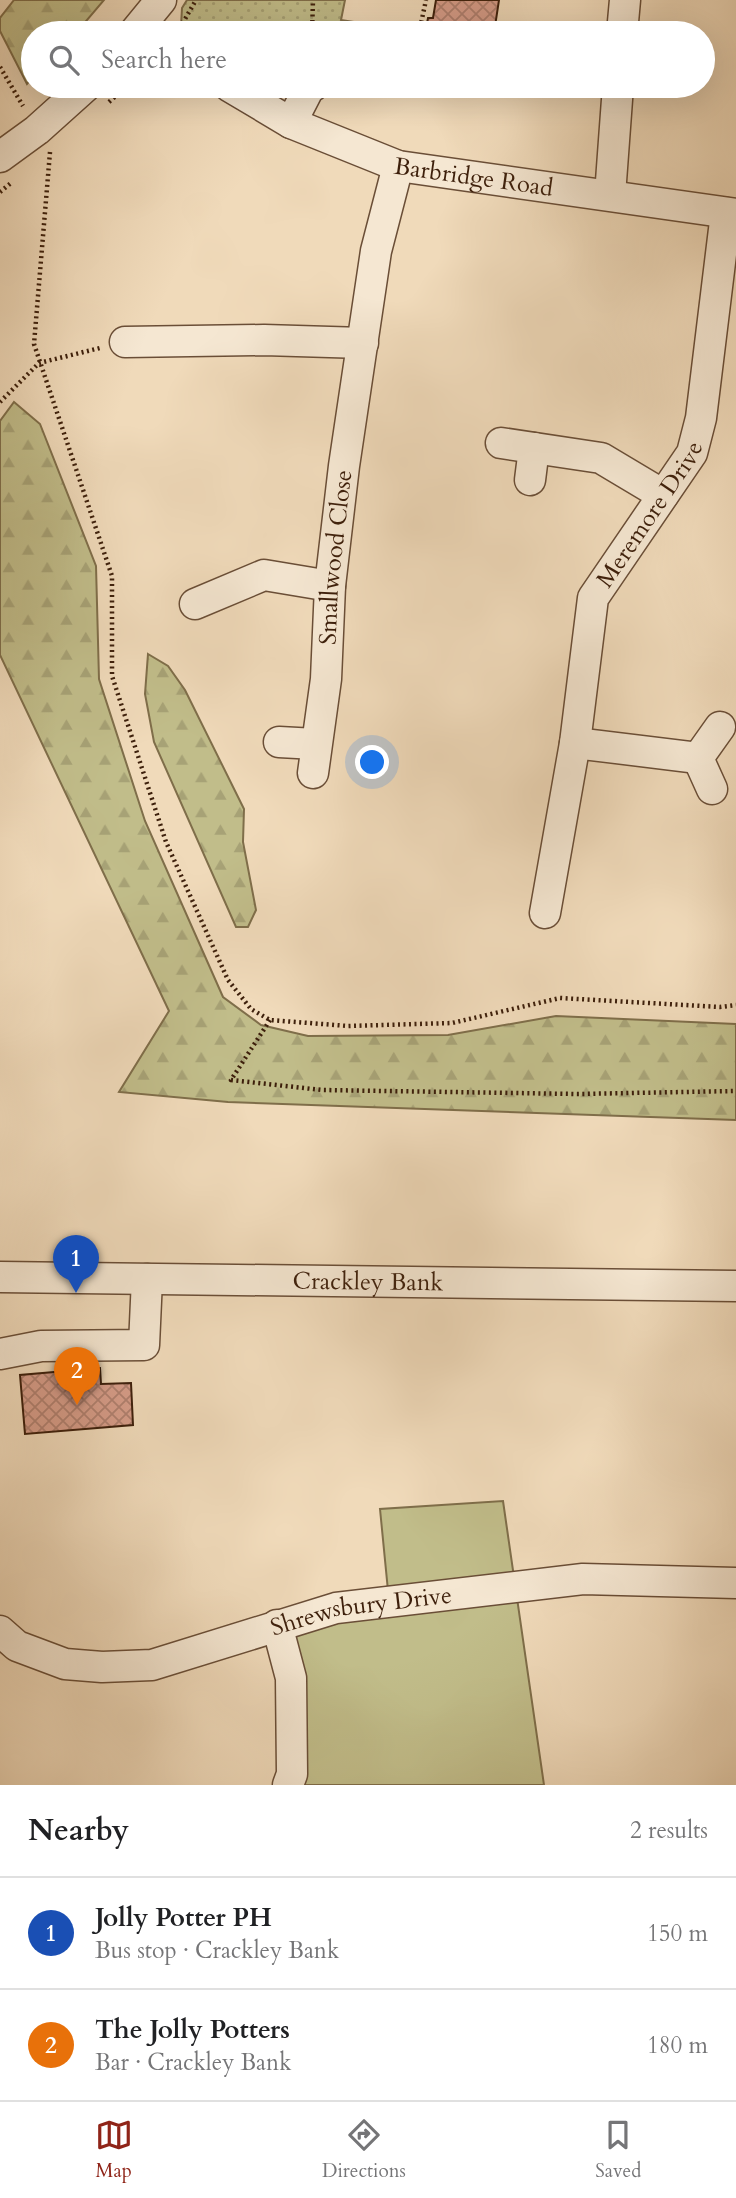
<!DOCTYPE html>
<meta charset="utf-8">
<style>
body{margin:0;font-family:Cardo,serif;background:#f6f6f6;color:#202124}
.you{position:absolute;left:373px;top:763px;width:24px;height:24px;margin:-18px;border:5px solid #fff;border-radius:50%;background:#1a73e8;box-shadow:0 0 0 10px #1a73e833}
.badge{display:grid;place-items:center;width:46px;height:46px;border-radius:50%;background:#8f2418;color:#fff;font-size:23px;font-weight:700}
.pin{position:absolute;translate:-50% -58px;filter:drop-shadow(0 2px 4px #0008)}
.pin::after{content:'';position:absolute;top:37px;width:24px;height:21px;background:inherit;clip-path:polygon(0 0,100% 0,50% 100%)}
.list{margin:0;padding:0;list-style:none}
h2{display:flex;justify-content:space-between;align-items:center;height:91px;margin:0;padding:0 28px;font-size:30px}
h2 small{font-size:23px;font-weight:400;color:#757577}
.list li{display:grid;grid-template-columns:46px 1fr auto;gap:21px;align-items:center;box-sizing:border-box;height:112px;padding:0 28px;border-top:2px solid #e0e0e0}
.list b{display:block;font-size:26px;white-space:nowrap}
.list p{margin:0;font-size:23px;white-space:nowrap;color:#757577}
.list em{font-size:23px;font-style:normal;color:#757577}
.icon{flex:none;width:38px;height:38px;fill:none;stroke:currentColor;stroke-width:2;stroke-linecap:round;stroke-linejoin:round}
.map{position:relative;flex:none;width:736px;height:1785px;overflow:hidden}
.search{position:absolute;background:#fff;box-shadow:0 7px 28px #0002;left:21px;right:21px;top:21px;height:77px;display:flex;align-items:center;gap:18px;box-sizing:border-box;padding:0 24px;border-radius:38px;color:#757577;font-size:26px}
.sheet{height:315px;background:#fff}
nav{display:flex;justify-content:space-around;align-items:center;box-sizing:border-box;height:98px;border-top:2px solid #e0e0e0;background:#fff;font-size:19px;color:#757577}
nav a{display:grid;justify-items:center;gap:4px}
nav .on{color:#8f2418}
.map>svg:first-child{display:block}
</style>
<div class="map">
<svg width="736" height="1785" viewBox="0 0 736 1785">
<defs>
<pattern id="grass-dots" width="8" height="8" patternUnits="userSpaceOnUse" patternTransform="scale(1.75)"><rect width="8" height="8" fill="#c1bd8a"/><path d="M2 2h.1M6 6h.1" fill="none" stroke="#a7a276" stroke-width="1.8" stroke-linecap="round"/></pattern>
<pattern id="forest-firs" width="22" height="20" patternUnits="userSpaceOnUse" patternTransform="scale(1.75)"><rect width="22" height="20" fill="#c1bd8a"/><path d="M5 1l3.5 6h-7zM16 11l3.5 6h-7z" fill="#a7a276"/></pattern>
<pattern id="building-cross-hatch" width="8" height="8" patternUnits="userSpaceOnUse" patternTransform="scale(1.75)"><rect width="8" height="8" fill="#d69c89"/><path d="M0 0l8 8M0 8l8-8" fill="none" stroke="#af7f6e"/></pattern>
</defs>
<rect width="100%" height="100%" fill="#f0daba"/>
<filter id="stains"><feTurbulence type="fractalNoise" baseFrequency=".00286" numOctaves="4"/><feColorMatrix values="0 0 0 0 .2 0 0 0 0 .09 0 0 0 0 .02 0 0 0 .5 -.17"/></filter>
<radialGradient id="worn" r=".72"><stop offset=".6" stop-color="#630" stop-opacity="0"/><stop offset="1" stop-color="#630" stop-opacity=".3"/></radialGradient>
<polygon fill="url(#grass-dots)" stroke="#7f6e4a" stroke-width="2" points="187,0 345,0 341,20 361,23 360,33 188,33 181,26 182,8"/>
<g fill="url(#forest-firs)" stroke="#7f6e4a" stroke-width="2">
<polygon points="14,0 104,0 76,33 33,33 33,77 27,84 0,31 0,18"/>
<polygon points="14,402 40,424 96,566 99,679 145,821 223,997 261,1025 308,1036 448,1035 556,1016 736,1024 736,1120 228,1102 119,1092 169,1011 0,655 0,421"/>
<polygon points="148,654 168,666 185,690 244,809 243,842 256,910 248,927 236,927 154,742 145,694"/>
</g>
<polygon fill="#c1bd8a" stroke="#7f6e4a" stroke-width="2" points="503,1501 544,1785 288,1785 277,1625 389,1601 380,1509"/>
<g fill="url(#building-cross-hatch)" stroke="#3d1f0b" stroke-width="2">
<polygon points="436,0 499,0 494,33 425,33 428,18 433,18"/>
<polygon points="425,86 486,86 484,97 424,89"/>
<polygon points="100,1368 101,1384 131,1383 133,1425 25,1434 20,1375"/>
</g>
<g fill="none" stroke-linecap="round" stroke-linejoin="round">
<g stroke="#6a4e37" stroke-width="33">
<g id="minor">
<polyline points="134,33 161,0"/>
<polyline points="622,33 625,0"/>
<path id="s1" d="M229,86L291,123L398,166L736,214"/>
<polyline points="291,123 309,88 313,86"/>
<polyline points="0,157 37,130 86,86"/>
<polyline points="610,195 618,86"/>
<polyline points="125,342 264,340 363,343"/>
<polyline points="501,443 601,458 663,495"/>
<polyline points="530,480 534,448"/>
<polyline points="195,604 264,575 330,586"/>
<polyline points="279,742 316,744"/>
<polyline points="575,743 698,758"/>
<path id="s2" d="M313,773L326,679L330,586L344,466L376,251L398,166"/>
<polyline points="712,789 698,758 720,727"/>
<path id="s3" d="M545,913L575,743L593,598L692,453L701,418L726,213"/>
<path id="s4" d="M0,1277L736,1286"/>
<polyline points="0,1354 41,1346 144,1345 147,1279"/>
<polyline points="277,1625 291,1678 292,1774 288,1785"/>
<path id="s5" d="M0,1631L17,1646L65,1664L102,1667L152,1665L336,1608L583,1579L736,1583"/>
</g>
</g>
<g stroke="#3d1f0b" stroke-width="4.5" stroke-dasharray="2 3.5" stroke-linecap="butt">
<polyline points="98,33 108,24"/>
<polyline points="177,33 196,0"/>
<polyline points="312,33 313,0"/>
<polyline points="419,33 426,0"/>
<polyline points="0,67 23,106"/>
<polyline points="109,102 127,86"/>
<polyline points="50,152 34,344 112,576 112,676 166,842 228,980 251,1009 270,1020 348,1026 452,1023 560,998 720,1007 736,1005"/>
<polyline points="0,192 11,183"/>
<polyline points="0,402 39,363 100,348"/>
<polyline points="270,1020 231,1080 322,1090 578,1094 736,1091"/>
</g>
<use href="#minor" stroke="#f5e7d2" stroke-width="30"/>
</g>
<g text-anchor="middle" stroke-width="5" stroke-linejoin="round" paint-order="stroke">
<g font-size="24" fill="#3d1f0b" stroke="#f5e7d2">
<text dy="8" stroke="none"><textPath href="#s1" startOffset="264">Barbridge Road</textPath></text>
<text dy="8" stroke="none"><textPath href="#s3" startOffset="420">Meremore Drive</textPath></text>
<text dy="8" stroke="none"><textPath href="#s2" startOffset="217">Smallwood Close</textPath></text>
<text dy="8" stroke="none"><textPath href="#s4" startOffset="368">Crackley Bank</textPath></text>
<text dy="8" stroke="none"><textPath href="#s5" startOffset="378">Shrewsbury Drive</textPath></text>
</g>
</g>
<rect width="100%" height="100%" filter="url(#stains)"/>
<rect width="100%" height="100%" fill="url(#worn)"/>
</svg>
<div class="you"></div>
<div class="pin badge" style="left:76px;top:1293px;background:#1a4fb4">1</div>
<div class="pin badge" style="left:77px;top:1405px;background:#e8710a">2</div>
<div class="search"><svg class="icon" aria-label="search" viewBox="0 0 24 24"><circle cx="10" cy="10" r="6"/><path d="M15 15l6 6"/></svg>Search here</div>
</div>
<section class="sheet">
<h2>Nearby<small>2 results</small></h2>
<ul class="list">
<li><span class="badge" style="background:#1a4fb4">1</span><div><b>Jolly Potter PH</b><p>Bus stop · Crackley Bank</p></div><em>150 m</em></li>
<li><span class="badge" style="background:#e8710a">2</span><div><b>The Jolly Potters</b><p>Bar · Crackley Bank</p></div><em>180 m</em></li>
</ul>
</section>
<nav>
<a class="on"><svg class="icon" aria-label="map" viewBox="0 0 24 24"><path d="M3 6l6-2 6 2 6-2v14l-6 2-6-2-6 2zM9 4v14M15 6v14"/></svg>Map</a>
<a><svg class="icon" aria-label="directions" viewBox="0 0 24 24"><path d="M12 3l9 9-9 9-9-9zM9 14v-3h6M13 9l2 2-2 2"/></svg>Directions</a>
<a><svg class="icon" aria-label="saved" viewBox="0 0 24 24"><path d="M7 4h10v16l-5-4-5 4z"/></svg>Saved</a>
</nav>
